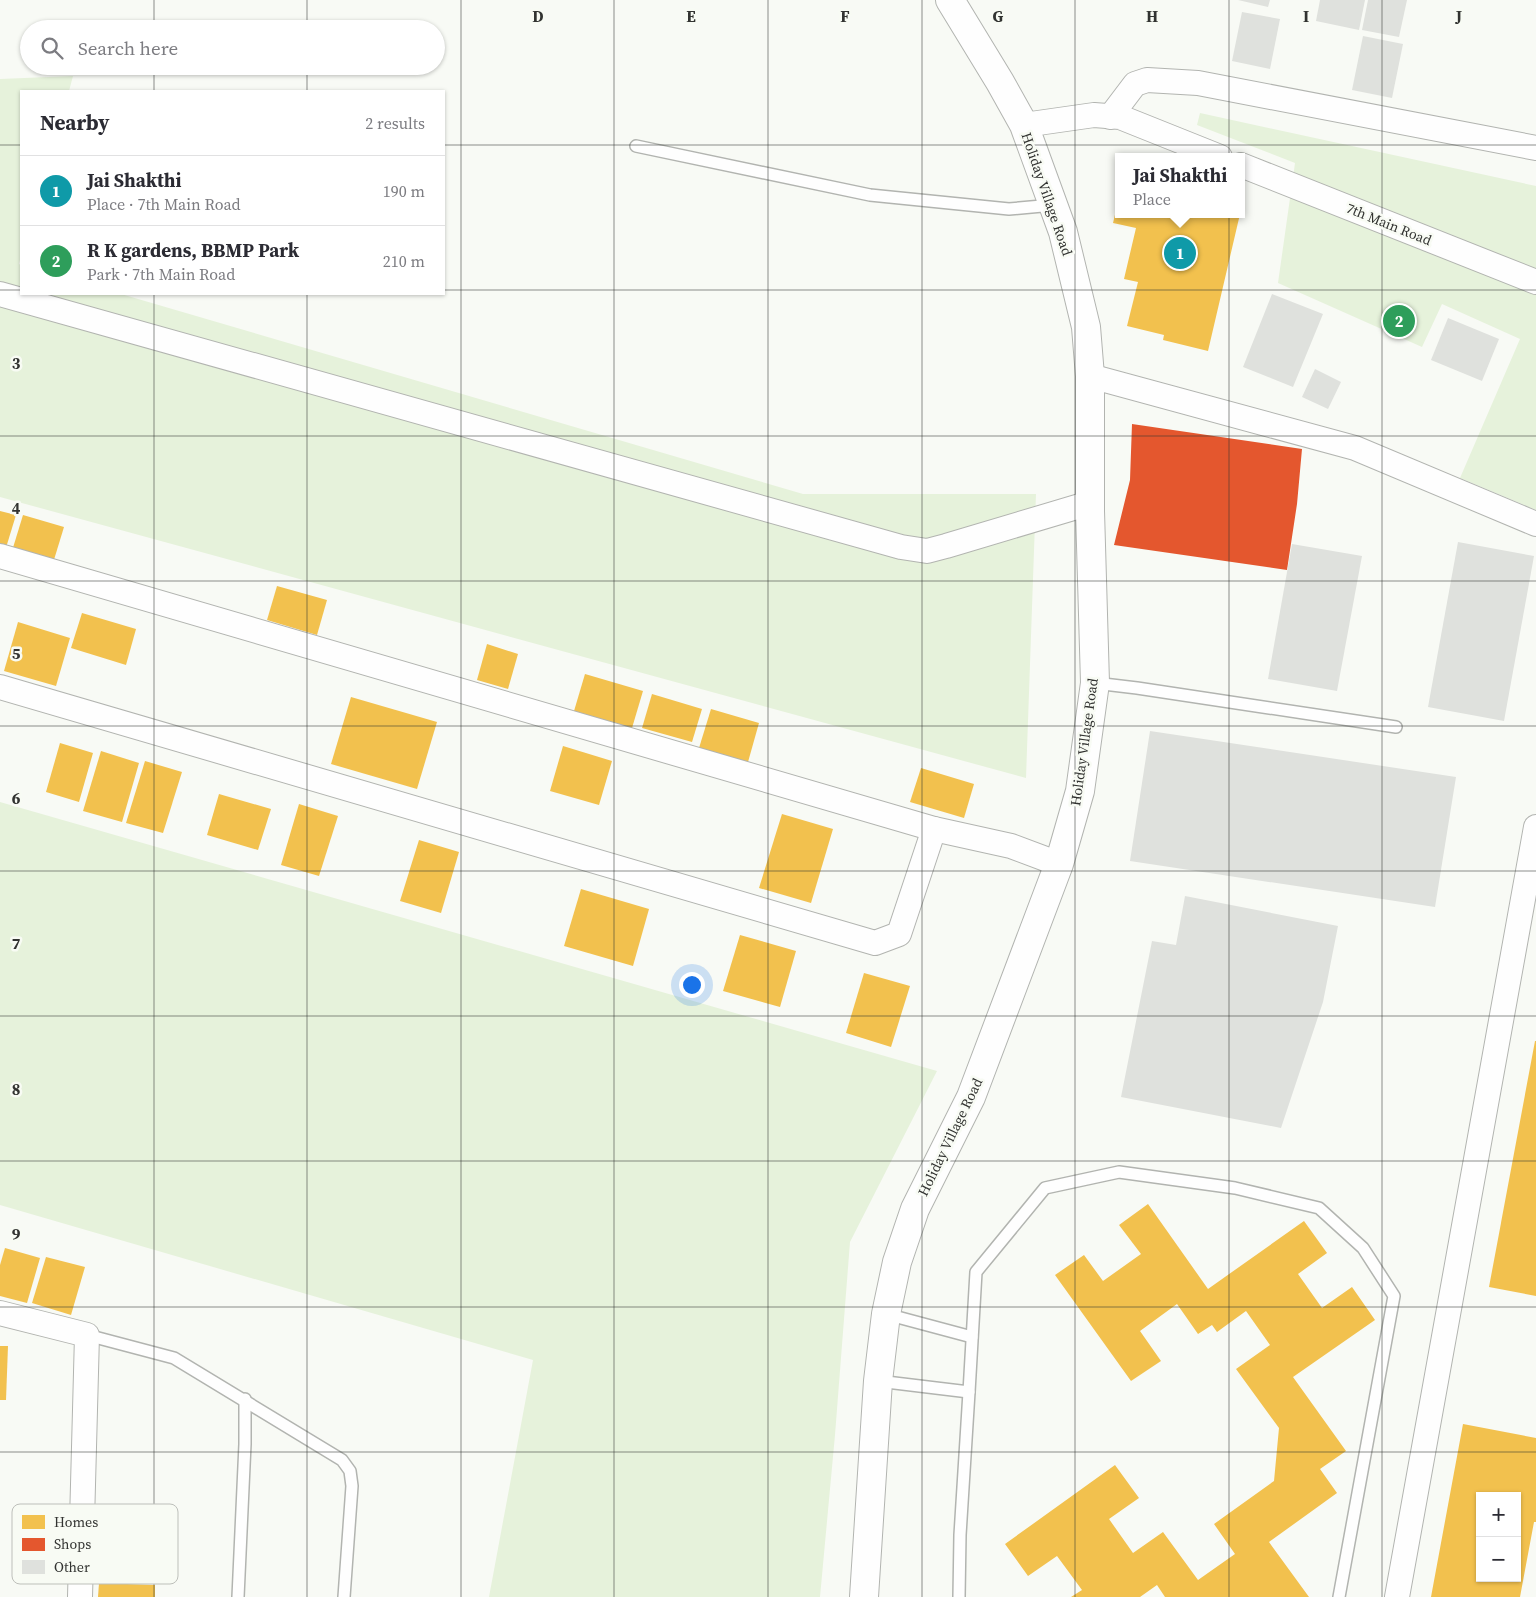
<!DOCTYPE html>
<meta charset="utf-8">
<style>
body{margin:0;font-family:"Source Serif 4",serif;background:#f2f2f3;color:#2b2b33}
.controls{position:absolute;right:15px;bottom:15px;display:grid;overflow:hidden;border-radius:0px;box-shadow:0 1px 4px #0004}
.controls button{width:45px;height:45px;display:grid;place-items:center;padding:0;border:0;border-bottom:1px solid #e1e1e2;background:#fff;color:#2b2b33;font:25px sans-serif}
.you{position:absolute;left:691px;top:984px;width:18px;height:18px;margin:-12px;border:4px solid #fff;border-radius:50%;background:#1a73e8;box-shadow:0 0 0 8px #1a73e833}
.badge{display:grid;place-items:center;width:32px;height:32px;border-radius:50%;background:#ea580c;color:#fff;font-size:16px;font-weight:700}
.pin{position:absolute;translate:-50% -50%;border:2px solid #fff;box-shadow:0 1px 5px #0006}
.popup{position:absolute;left:1115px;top:153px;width:130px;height:65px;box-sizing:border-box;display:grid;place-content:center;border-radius:0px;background:#fff;filter:drop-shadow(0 1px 4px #0005);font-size:16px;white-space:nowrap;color:#7c7c81}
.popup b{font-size:19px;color:#2b2b33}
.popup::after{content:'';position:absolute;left:50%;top:100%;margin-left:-10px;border:10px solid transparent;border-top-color:#fff}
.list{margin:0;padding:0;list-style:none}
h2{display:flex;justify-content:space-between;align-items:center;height:65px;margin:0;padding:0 20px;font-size:21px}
h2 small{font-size:16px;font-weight:400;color:#7c7c81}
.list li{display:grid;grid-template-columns:32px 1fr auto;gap:15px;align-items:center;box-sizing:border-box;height:70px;padding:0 20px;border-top:1px solid #e1e1e2}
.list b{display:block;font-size:19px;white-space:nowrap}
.list p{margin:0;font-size:16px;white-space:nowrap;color:#7c7c81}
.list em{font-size:16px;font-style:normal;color:#7c7c81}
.icon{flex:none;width:28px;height:28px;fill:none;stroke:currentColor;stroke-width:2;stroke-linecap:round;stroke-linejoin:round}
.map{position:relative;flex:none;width:1536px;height:1597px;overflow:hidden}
.search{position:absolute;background:#fff;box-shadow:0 1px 4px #0004;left:20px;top:20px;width:425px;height:55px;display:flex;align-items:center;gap:12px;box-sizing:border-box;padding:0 18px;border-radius:28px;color:#7c7c81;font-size:19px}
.panel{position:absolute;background:#fff;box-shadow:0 1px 4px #0004;left:20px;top:90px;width:425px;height:205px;border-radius:0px}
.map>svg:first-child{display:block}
</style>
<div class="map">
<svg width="1536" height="1597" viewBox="0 0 1536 1597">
<rect width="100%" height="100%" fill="#f8faf5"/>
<g fill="#e6f2db">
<polygon points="73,76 69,91 21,91 21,256 19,264 21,265 21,294 121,294 803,494 1036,494 1026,778 0,497 0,79"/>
<polygon points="1200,113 1536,186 1536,510 1460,478 1520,339 1442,304 1422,347 1278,283 1295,163 1197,125"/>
<polygon points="0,802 937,1071 850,1242 835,1435 820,1597 489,1597 533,1360 0,1205"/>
</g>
<g fill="#f2c14e" fill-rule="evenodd">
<polygon points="1118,202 1119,214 1240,214 1208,351 1163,340 1164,335 1127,326 1138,282 1124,279 1136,228 1113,223"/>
<polygon points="0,511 16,515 5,551 0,550"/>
<polygon points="23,515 64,527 53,563 12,551"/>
<polygon points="277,586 327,600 317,635 267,620"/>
<polygon points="82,613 136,629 126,665 71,648"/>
<polygon points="18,622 70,638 56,686 4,671"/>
<polygon points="487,644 518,654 508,689 477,680"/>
<polygon points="585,674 643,691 632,728 574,711"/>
<polygon points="652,694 702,709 692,742 642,728"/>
<polygon points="351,697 437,722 417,789 331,764"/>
<polygon points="711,709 759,723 748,762 699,748"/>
<polygon points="60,743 93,753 79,802 46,792"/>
<polygon points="563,746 612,761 599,805 550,791"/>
<polygon points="101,751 139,763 122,822 83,811"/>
<polygon points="145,761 182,772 163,833 126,823"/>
<polygon points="921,768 974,784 964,818 910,802"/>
<polygon points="219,794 271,809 258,850 207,835"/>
<polygon points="299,804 338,816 319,876 281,865"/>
<polygon points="782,814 833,829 811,903 759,888"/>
<polygon points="419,840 459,852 441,913 400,901"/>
<polygon points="581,889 649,909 633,966 564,946"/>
<polygon points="740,935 796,951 780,1007 723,991"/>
<polygon points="864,973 910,986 891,1047 846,1033"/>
<polygon points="1535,1041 1536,1041 1536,1296 1489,1287"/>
<polygon points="1148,1204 1208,1289 1304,1221 1327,1253 1298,1274 1322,1308 1352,1287 1375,1320 1293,1377 1346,1451 1320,1469 1337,1493 1269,1542 1309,1597 1165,1597 1157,1585 1140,1597 1071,1597 1082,1590 1057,1556 1028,1576 1005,1544 1115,1465 1139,1498 1109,1519 1133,1553 1163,1532 1198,1580 1235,1554 1214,1524 1274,1481 1279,1428 1236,1369 1270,1345 1246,1311 1217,1332 1212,1325 1198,1334 1177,1304 1140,1331 1161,1361 1131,1381 1055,1275 1084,1255 1103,1281 1141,1254 1119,1225"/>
<polygon points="5,1248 40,1258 27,1303 0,1296 0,1265"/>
<polygon points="46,1257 85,1267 71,1315 32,1303"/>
<polygon points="0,1346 8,1346 6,1400 0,1400"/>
<path d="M1463,1424L1536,1438V1522H1534L1520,1597H1431ZM1480,1496H1517V1578H1480Z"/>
<polygon points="102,1507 156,1509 155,1550 100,1548"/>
<polygon points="99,1583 155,1585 155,1597 98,1597"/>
</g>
<polygon fill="#e4572e" points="1132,424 1302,449 1297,504 1287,570 1114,545 1130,480"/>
<g fill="#dfe1dd">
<polygon points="1238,0 1270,0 1268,7"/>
<polygon points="1320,0 1365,0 1359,30 1316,21"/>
<polygon points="1368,0 1407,0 1399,37 1362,30"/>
<polygon points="1242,12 1280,19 1270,69 1232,61"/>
<polygon points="1363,36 1403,44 1392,98 1352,90"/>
<polygon points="1272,294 1323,314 1293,387 1243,367"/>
<polygon points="1448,318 1499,339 1482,381 1431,360"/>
<polygon points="1315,369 1341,382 1328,409 1302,397"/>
<polygon points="1458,542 1534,556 1504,721 1428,707"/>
<polygon points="1292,544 1362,556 1337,691 1268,679"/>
<polygon points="1150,731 1456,777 1435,907 1130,861"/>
<polygon points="1185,896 1338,926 1323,1002 1281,1128 1121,1097 1152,941 1176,945"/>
</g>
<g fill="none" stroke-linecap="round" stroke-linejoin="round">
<g stroke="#b2b4b0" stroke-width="14">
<g id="lane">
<polyline points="636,146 870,195 1009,209 1053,205"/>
<polyline points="1095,683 1137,688 1396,727"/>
<polyline points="886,1314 972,1337"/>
<polyline points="87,1335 174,1358 342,1460 350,1471 352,1486 344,1597"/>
<polyline points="878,1381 969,1392 976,1272 1045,1188 1119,1172 1235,1188 1319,1208 1363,1248 1394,1296 1339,1597"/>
<polyline points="238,1597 245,1444 245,1399"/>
<polyline points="959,1597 960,1535 969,1392"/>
</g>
</g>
<g stroke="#b2b4b0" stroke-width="26">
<g id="street">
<polyline points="1110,117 1135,84 1147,80 1198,83 1536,148"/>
<polyline points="1024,125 1094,115 1120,117 1220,157"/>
<polyline points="1241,165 1536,282"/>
<polyline points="0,294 901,547 927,551 946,546 1090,503"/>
<polyline points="1090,376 1355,448 1536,524"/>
<polyline points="0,556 934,829 1011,846 1059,864"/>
<polyline points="0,687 875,943 899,934 934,829"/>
<polyline points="0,1313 87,1335 80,1597"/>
<polyline points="1397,1597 1536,827"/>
</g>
</g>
<g stroke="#b2b4b0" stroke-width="30">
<polyline id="secondary" points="864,1597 878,1381 886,1314 897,1262 915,1209 971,1097 1059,864 1080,791 1095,683 1090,511 1090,376 1086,327 1063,232 1024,125 1000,82 950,0"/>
</g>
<use href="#lane" stroke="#fefefe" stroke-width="11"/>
<use href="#street" stroke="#fefefe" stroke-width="24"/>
<use href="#secondary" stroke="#fefefe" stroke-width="28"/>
</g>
<path fill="none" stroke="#323331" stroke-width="1" stroke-opacity="0.55" d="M154,0V29M307,0V29M461,0V1597M614,0V1597M768,0V1597M922,0V1597M1075,0V1597M1229,0V1597M1382,0V1597M154,66V91M307,66V91M0,145H21M444,145H1536M0,290H21M444,290H1536M154,294V1597M307,294V1597M0,436H1536M0,581H1536M0,726H1536M0,871H1536M0,1016H1536M0,1161H1536M0,1307H1536M0,1452H1536"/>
<g text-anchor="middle" stroke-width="5" stroke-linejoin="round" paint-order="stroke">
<g font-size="14" fill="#323331" stroke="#f8fbf4">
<text transform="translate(1047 194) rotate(71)" y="5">Holiday Village Road</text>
<text transform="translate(1389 224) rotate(22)" y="5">7th Main Road</text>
<text transform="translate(1084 742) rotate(-82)" y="5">Holiday Village Road</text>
<text transform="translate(950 1137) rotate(-64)" y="5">Holiday Village Road</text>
</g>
</g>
<rect x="12" y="1504" width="166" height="80" rx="8" fill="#f8fbf4" stroke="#bdbfba" stroke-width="1"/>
<rect x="22" y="1515" width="23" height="14" fill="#f2c14e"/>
<rect x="22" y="1538" width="23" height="13" fill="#e4572e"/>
<rect x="22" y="1560" width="23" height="14" fill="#dfe1dd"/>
<g font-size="14" fill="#323331">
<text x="54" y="1527">Homes</text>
<text x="54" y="1549">Shops</text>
<text x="54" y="1572">Other</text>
</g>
<g font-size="16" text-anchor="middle" font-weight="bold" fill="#323331" stroke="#f8fbf4" stroke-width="5" stroke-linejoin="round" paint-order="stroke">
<text x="538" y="22">D</text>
<text x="691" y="22">E</text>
<text x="845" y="22">F</text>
<text x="998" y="22">G</text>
<text x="1152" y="22">H</text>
<text x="1306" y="22">I</text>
<text x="1459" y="22">J</text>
<text x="16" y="369">3</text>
<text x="16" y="514">4</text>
<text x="16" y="659">5</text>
<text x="16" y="804">6</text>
<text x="16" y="949">7</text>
<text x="16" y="1095">8</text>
<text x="16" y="1240">9</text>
</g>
</svg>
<div class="controls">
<button>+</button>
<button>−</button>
</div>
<div class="you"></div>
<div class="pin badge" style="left:1180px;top:253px;background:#0f9aa8">1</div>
<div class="popup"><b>Jai Shakthi</b>Place</div>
<div class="pin badge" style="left:1399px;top:321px;background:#2e9e5b">2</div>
<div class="search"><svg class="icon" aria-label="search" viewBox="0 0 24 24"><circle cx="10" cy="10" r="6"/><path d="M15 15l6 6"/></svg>Search here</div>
<section class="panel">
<h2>Nearby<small>2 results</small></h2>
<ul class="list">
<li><span class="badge" style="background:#0f9aa8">1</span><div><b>Jai Shakthi</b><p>Place · 7th Main Road</p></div><em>190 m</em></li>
<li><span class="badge" style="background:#2e9e5b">2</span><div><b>R K gardens, BBMP Park</b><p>Park · 7th Main Road</p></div><em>210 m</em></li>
</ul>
</section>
</div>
